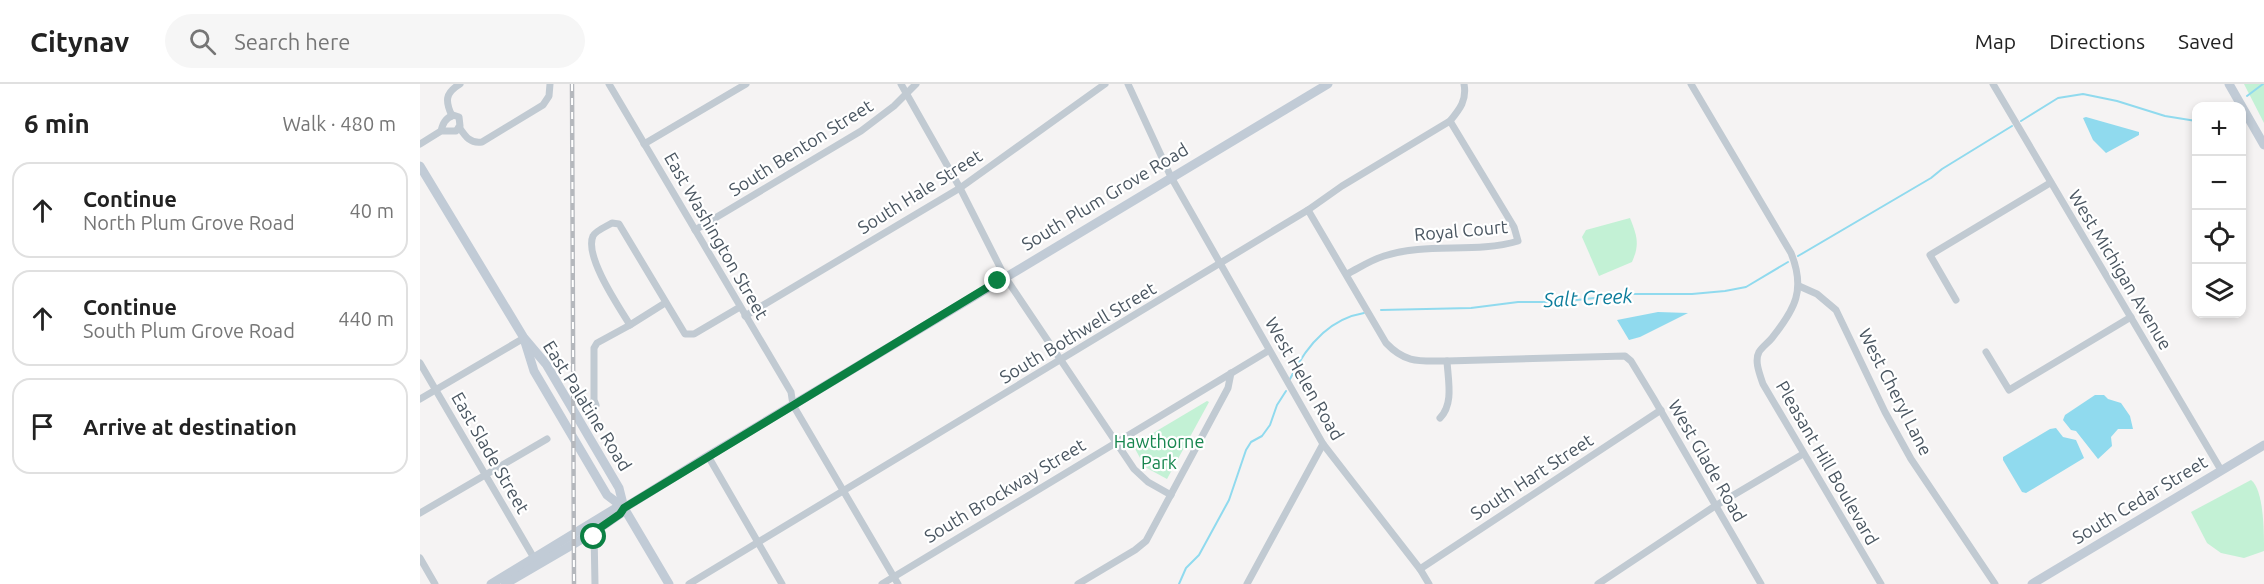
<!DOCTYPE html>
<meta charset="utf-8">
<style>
body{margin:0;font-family:Ubuntu,sans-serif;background:#f6f6f6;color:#222}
.controls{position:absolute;right:18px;top:18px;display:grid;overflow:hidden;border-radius:12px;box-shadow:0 3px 9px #0003}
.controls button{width:54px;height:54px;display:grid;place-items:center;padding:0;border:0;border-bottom:2px solid #e0e0e0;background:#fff;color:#222;font:30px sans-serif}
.stop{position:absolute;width:18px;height:18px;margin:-14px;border:4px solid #0b8043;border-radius:50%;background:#fff}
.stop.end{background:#0b8043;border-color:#fff;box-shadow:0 2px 6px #0008}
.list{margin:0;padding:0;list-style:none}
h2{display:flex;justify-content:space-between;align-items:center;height:78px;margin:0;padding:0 24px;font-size:26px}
h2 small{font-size:20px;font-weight:400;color:#767676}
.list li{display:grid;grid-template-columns:39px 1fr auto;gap:18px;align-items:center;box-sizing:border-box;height:96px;margin:0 12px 12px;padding:0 12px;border:2px solid #e0e0e0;border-radius:18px}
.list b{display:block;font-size:22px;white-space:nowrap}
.list p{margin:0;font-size:20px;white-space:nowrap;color:#767676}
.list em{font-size:20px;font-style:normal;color:#767676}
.icon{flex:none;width:33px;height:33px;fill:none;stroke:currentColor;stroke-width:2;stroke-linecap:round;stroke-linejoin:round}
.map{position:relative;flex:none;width:1844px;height:500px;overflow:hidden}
header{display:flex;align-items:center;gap:36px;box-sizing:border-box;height:84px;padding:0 30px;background:#fff;border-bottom:2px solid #e0e0e0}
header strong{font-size:28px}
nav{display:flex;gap:33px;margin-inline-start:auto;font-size:21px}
.search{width:420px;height:54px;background:#f6f6f6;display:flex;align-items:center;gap:15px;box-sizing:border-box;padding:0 21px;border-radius:33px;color:#767676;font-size:22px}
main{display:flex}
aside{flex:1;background:#fff}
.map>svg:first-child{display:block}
</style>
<header>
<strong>Citynav</strong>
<div class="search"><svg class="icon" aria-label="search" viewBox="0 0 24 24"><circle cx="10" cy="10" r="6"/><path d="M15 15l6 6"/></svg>Search here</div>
<nav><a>Map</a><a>Directions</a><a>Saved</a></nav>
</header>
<main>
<aside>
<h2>6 min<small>Walk · 480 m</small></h2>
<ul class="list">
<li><svg class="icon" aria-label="ahead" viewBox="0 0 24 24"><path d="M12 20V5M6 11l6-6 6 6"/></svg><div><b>Continue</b><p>North Plum Grove Road</p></div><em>40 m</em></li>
<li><svg class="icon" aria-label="ahead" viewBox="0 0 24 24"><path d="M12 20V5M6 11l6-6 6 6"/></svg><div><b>Continue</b><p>South Plum Grove Road</p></div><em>440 m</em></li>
<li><svg class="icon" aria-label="arrive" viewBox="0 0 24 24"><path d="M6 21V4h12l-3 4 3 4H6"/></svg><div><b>Arrive at destination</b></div></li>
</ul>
</aside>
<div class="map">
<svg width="1844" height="500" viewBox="0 0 1844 500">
<rect width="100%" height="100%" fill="#f5f3f3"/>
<g fill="#c3f1d5">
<polygon points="1825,0 1844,0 1844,39 1824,0"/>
<path d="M1210,134C1217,152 1220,160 1212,178L1179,192L1162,153L1166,146Z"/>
<polygon points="787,317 789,318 747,395 725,383 713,361"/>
<path d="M1831,396C1844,406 1844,448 1844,467L1824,474L1801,469L1787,459L1771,428Z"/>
</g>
<g fill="#90daee">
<polygon points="1666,33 1719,48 1719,51 1686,69 1673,56 1663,34"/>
<polygon points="1238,228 1268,229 1220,253 1209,256 1197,236"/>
<polygon points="1675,311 1684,311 1688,315 1701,319 1710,332 1713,345 1698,345 1691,353 1692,362 1678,375 1656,347 1651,346 1643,336 1645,331"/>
<polygon points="1636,344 1643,353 1656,356 1664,374 1606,409 1602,408 1583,376 1583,373 1630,345"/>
</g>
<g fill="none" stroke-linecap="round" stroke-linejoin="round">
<g stroke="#90daee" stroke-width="2">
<polyline points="1827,12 1843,0"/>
<polyline points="1601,37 1638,14 1663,10 1697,17 1745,32 1776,37"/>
<polyline points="1378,172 1511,94 1522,85 1592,42"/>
<polyline points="961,226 1051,224 1098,218 1140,218 1209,210 1272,210 1305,207 1326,203 1368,178"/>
<path d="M870,295C885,264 908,235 944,229"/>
<polyline points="759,500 766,484 779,471 809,416 826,366 831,358 842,352 850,341 857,321 866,307"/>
</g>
<g stroke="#c1cad2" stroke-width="7">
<polyline points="189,0 371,308 373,321 478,500"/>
<polyline points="481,0 540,104 585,193 714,385 728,398 751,411"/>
<polyline points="708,0 751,93 903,360 1000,485 1009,500"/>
<path d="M1271,0L1371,169C1386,206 1375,225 1352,254C1348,259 1342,263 1339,268C1334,277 1340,291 1343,300L1461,500"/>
<polyline points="1573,0 1801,386"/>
<path d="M32,32C25,17 25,9 40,0"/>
<path d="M39,43C45,52 50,60 62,58L123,21L129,12L130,0"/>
<path d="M0,60L21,47H36L40,42L39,33L33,31C25,35 23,39 21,47"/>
<polyline points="224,60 326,0"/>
<path d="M888,126L966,259C986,280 1000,277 1027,277L1205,272L1211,277L1234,315L1341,500"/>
<polyline points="275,146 441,47 474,22 496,0"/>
<path d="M927,190C939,184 951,176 964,172C1007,158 1055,170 1098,157L1094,143L1030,37"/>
<polyline points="1379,202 1397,210 1416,226 1465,328 1491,375 1575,500"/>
<polyline points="1536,216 1510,171 1630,99"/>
<path d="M245,219L210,241C199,223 164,172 173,152C175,147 187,142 192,139L199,140L265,250H274L320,223"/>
<polyline points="325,232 540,104 685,0"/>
<polyline points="1566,268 1589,306 1711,233"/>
<polyline points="0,279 114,474"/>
<polyline points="0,315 104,254"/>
<polyline points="176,321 174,316 174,264 177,259 210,241"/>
<path d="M1020,334C1034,320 1028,296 1027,277"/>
<polyline points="288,372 362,500"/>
<polyline points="0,429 127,355"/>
<polyline points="174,448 175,500"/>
<polyline points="0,474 15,500"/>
<polyline points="1000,485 1241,326"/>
<path d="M269,500L888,126L922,102L1030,37C1040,25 1047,16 1044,0"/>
<polyline points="462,500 848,267"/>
<polyline points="658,500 715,466 726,457 808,304 811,289"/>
<polyline points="827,500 903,360"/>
<polyline points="1178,500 1295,422 1383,370"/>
</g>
<g stroke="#c1cbd6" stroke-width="9">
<polyline points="1809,0 1844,61"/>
<polyline points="0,82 104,254 126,280 199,404 204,424 249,500"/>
<polyline points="105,258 114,287 187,411 204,424"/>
<polyline points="71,500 196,424 204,424"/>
<polyline points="85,500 174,448 200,430 204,424 288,372 908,0"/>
<polyline points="1612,500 1844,361"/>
</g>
<g stroke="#b5b8bd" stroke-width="4.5">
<polyline id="rail" points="152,0 154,500"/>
</g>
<use href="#rail" stroke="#fff" stroke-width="2" stroke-dasharray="7" stroke-linecap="butt"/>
</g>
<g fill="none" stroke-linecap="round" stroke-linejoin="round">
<polyline stroke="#0b8043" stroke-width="8" points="174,453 174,448 200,430 204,424 578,197"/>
</g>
<g text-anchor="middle" stroke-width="4.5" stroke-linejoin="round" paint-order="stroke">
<g font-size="18" fill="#4a5661" stroke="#fff">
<text transform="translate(381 64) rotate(-32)" y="6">South Benton Street</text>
<text transform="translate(500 108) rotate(-32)" y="6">South Hale Street</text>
<text transform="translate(685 113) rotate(-31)" y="6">South Plum Grove Road</text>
<text transform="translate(1041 147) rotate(-5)" y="6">Royal Court</text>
<text transform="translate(296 152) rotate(60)" y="6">East Washington Street</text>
<text transform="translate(1700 186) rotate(59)" y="6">West Michigan Avenue</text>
<text transform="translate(658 249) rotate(-31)" y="6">South Bothwell Street</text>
<text transform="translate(884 295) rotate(60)" y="6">West Helen Road</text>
<text transform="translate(1475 308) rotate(63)" y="6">West Cheryl Lane</text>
<text transform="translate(167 322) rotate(58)" y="6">East Palatine Road</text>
<text transform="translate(70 369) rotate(60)" y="6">East Slade Street</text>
<text transform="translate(1287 377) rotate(60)" y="6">West Glade Road</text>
<text transform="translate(1407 379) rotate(60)" y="6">Pleasant Hill Boulevard</text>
<text transform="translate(1112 393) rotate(-33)" y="6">South Hart Street</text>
<text transform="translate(585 407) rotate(-31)" y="6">South Brockway Street</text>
<text transform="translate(1720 416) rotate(-31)" y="6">South Cedar Street</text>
</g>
<g font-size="18" fill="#17864f" stroke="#fff">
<text x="739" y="364">Hawthorne<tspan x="739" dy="21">Park</tspan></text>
</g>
<g font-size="20" font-style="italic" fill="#0c7c9b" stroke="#fff">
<text transform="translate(1168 214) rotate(-3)" y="7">Salt Creek</text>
</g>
</g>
</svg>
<div class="controls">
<button>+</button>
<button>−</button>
<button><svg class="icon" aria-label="locate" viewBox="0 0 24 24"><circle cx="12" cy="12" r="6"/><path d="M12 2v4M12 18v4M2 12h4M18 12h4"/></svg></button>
<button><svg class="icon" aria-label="layers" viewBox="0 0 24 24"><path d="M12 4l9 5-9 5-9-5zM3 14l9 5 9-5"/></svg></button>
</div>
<div class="stop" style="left:174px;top:453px"></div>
<div class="stop end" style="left:578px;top:197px"></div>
</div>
</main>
